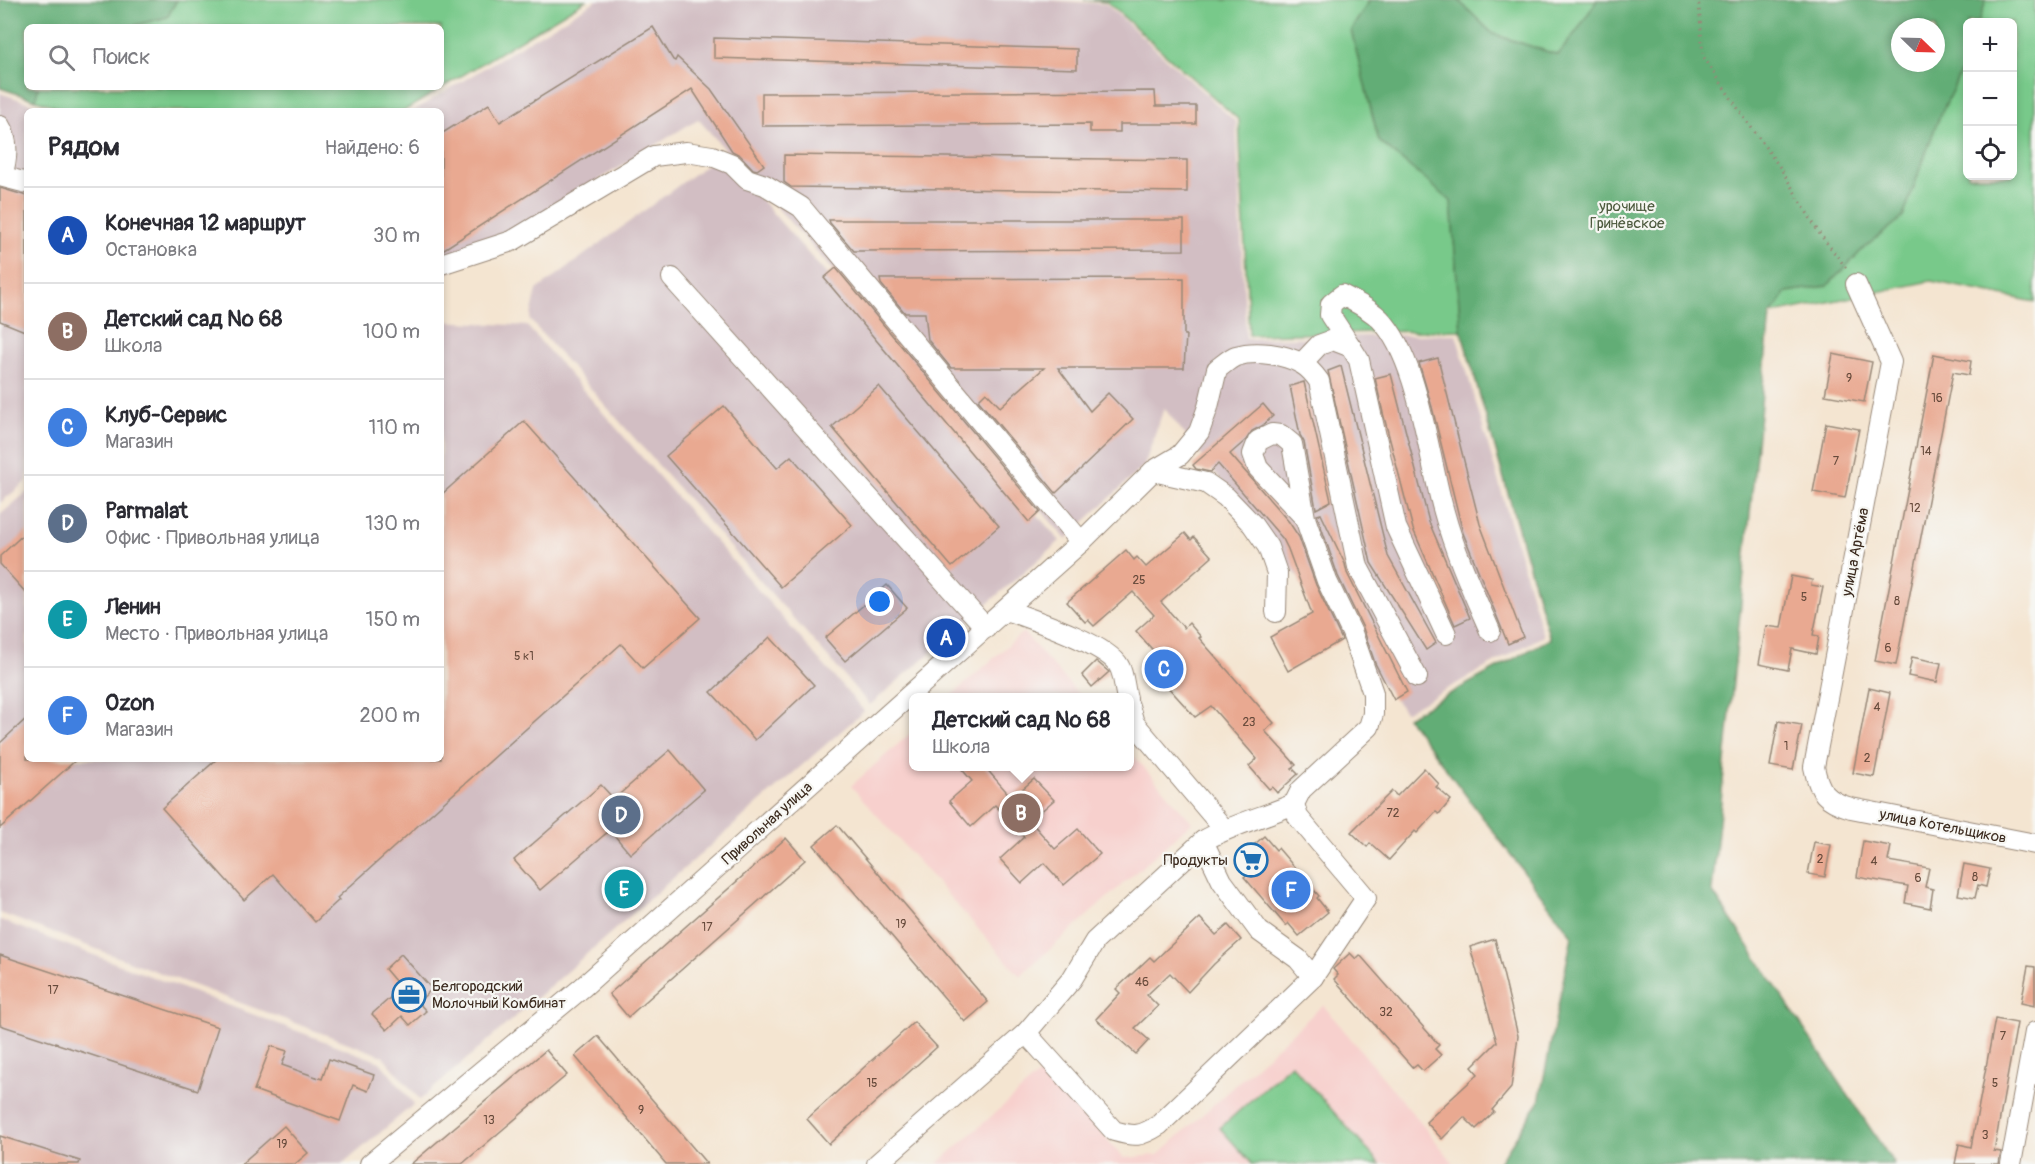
<!DOCTYPE html>
<html lang="ru">
<meta charset="utf-8">
<style>
body{margin:0;font-family:Pangolin,sans-serif;background:#f7f7f7;color:#2b2b33}
.controls{position:absolute;right:18px;top:18px;display:grid;overflow:hidden;border-radius:9px;box-shadow:0 3px 9px #0003}
.controls button{width:54px;height:54px;display:grid;place-items:center;padding:0;border:0;border-bottom:2px solid #e1e1e2;background:#fff;color:#2b2b33;font:30px sans-serif}
.compass{position:absolute;left:1891px;top:18px;width:54px;height:54px;border-radius:50%;background:#fff;box-shadow:0 3px 9px #0003;rotate:113deg}
.you{position:absolute;left:880px;top:602px;width:21px;height:21px;margin:-15px;border:4px solid #fff;border-radius:50%;background:#1a73e8;box-shadow:0 0 0 9px #1a73e833}
.badge{display:grid;place-items:center;width:39px;height:39px;border-radius:50%;background:#1f6fb2;color:#fff;font-size:20px;font-weight:700}
.pin{position:absolute;translate:-50% -50%;border:3px solid #fff;box-shadow:0 2px 6px #0006}
.popup{position:absolute;left:909px;top:693px;width:225px;height:78px;box-sizing:border-box;display:grid;place-content:center;border-radius:9px;background:#fff;filter:drop-shadow(0 2px 4px #0005);font-size:20px;white-space:nowrap;color:#7c7c81}
.popup b{font-size:22px;color:#2b2b33}
.popup::after{content:'';position:absolute;left:50%;top:100%;margin-left:-12px;border:12px solid transparent;border-top-color:#fff}
.list{margin:0;padding:0;list-style:none}
h2{display:flex;justify-content:space-between;align-items:center;height:78px;margin:0;padding:0 24px;font-size:26px}
h2 small{font-size:20px;font-weight:400;color:#7c7c81}
.list li{display:grid;grid-template-columns:39px 1fr auto;gap:18px;align-items:center;box-sizing:border-box;height:96px;padding:0 24px;border-top:2px solid #e1e1e2}
.list b{display:block;font-size:22px;white-space:nowrap}
.list p{margin:0;font-size:20px;white-space:nowrap;color:#7c7c81}
.list em{font-size:20px;font-style:normal;color:#7c7c81}
.icon{flex:none;width:33px;height:33px;fill:none;stroke:currentColor;stroke-width:2;stroke-linecap:round;stroke-linejoin:round}
.map{position:relative;flex:none;width:2035px;height:1164px;overflow:hidden}
.search{position:absolute;background:#fff;box-shadow:0 3px 9px #0003;left:24px;top:24px;width:420px;height:66px;display:flex;align-items:center;gap:15px;box-sizing:border-box;padding:0 21px;border-radius:9px;color:#7c7c81;font-size:22px}
.panel{position:absolute;background:#fff;box-shadow:0 3px 9px #0003;left:24px;top:108px;width:420px;height:654px;border-radius:9px}
.map>svg:first-child{display:block}
</style>
<div class="map">
<svg width="2035" height="1164" viewBox="0 0 2035 1164">
<rect width="100%" height="100%" fill="#f6f6f2"/>
<filter id="ink" filterUnits="userSpaceOnUse"><feTurbulence type="fractalNoise" baseFrequency=".0167" numOctaves="2"/><feDisplacementMap in="SourceGraphic" scale="12" xChannelSelector="R" yChannelSelector="G"/><feConvolveMatrix kernelMatrix="1 2 1 2 8 2 1 2 1" color-interpolation-filters="sRGB"/></filter>
<filter id="wash" filterUnits="userSpaceOnUse"><feTurbulence type="fractalNoise" baseFrequency=".008" numOctaves="4" result="noise"/><feDisplacementMap in="SourceGraphic" scale="24" xChannelSelector="R" yChannelSelector="G"/><feGaussianBlur stdDeviation="1.35" result="paint"/><feColorMatrix in="noise" values="0 0 0 0 0 0 0 0 0 0 0 0 0 0 0 0 0 1.4 0 .05"/><feComposite in="paint" operator="in"/></filter>
<g filter="url(#wash)">
<rect width="100%" height="100%" fill="#f4e5d1"/>
<g fill="#f7d0cd">
<polygon points="1023,632 1081,697 950,697"/>
<polygon points="913,731 913,766 1129,766 1129,751 1192,822 1020,976 851,786"/>
<polygon points="1323,1005 1453,1162 1451,1164 937,1164 1044,1070 1124,1158 1158,1155"/>
</g>
<g fill="#d2bec3">
<polygon points="597,0 1046,0 1106,4 1236,122 1246,339 1456,334 1543,636 1405,712 1164,408 1144,466 1066,539 840,278 698,119 441,277 441,111 413,111"/>
<polygon points="0,93 54,111 27,111 27,481 0,503"/>
<polygon points="721,154 1060,541 870,705 530,320 537,290"/>
<polygon points="441,321 527,326 864,711 420,1100 383,1056 0,913 0,515 27,492 27,759 441,759"/>
<polygon points="0,920 380,1062 414,1104 343,1164 0,1164"/>
</g>
<g fill="#78c98a" stroke="#5a7a54" stroke-width="1.5">
<polygon points="177,0 586,0 404,111 69,111 36,100 38,87 441,87 441,27 128,27 167,17"/>
<polygon points="1084,0 1370,0 1351,30 1379,141 1451,201 1461,330 1249,335 1239,120 1107,2"/>
<polygon points="1458,0 1597,0 1579,28 1558,55 1493,34"/>
<polygon points="1986,0 2035,0 2035,302 1931,281 1770,314 1786,292 1827,286 1864,248 1903,217 1936,125 1967,58 1968,176 2012,176 2012,22 1979,22"/>
<polygon points="1291,1064 1380,1164 1252,1164 1220,1128"/>
</g>
<g fill="#62ad76" stroke="#4e6c4a" stroke-width="1.5" fill-rule="evenodd">
<polygon points="0,0 177,0 167,17 128,27 27,27 27,87 38,87 36,100 0,88"/>
<path d="M1370,0H1458L1493,34L1558,55L1579,28L1597,0H1986L1979,22H1968L1967,58L1936,125L1903,217L1864,248L1827,286L1787,292L1770,315L1712,891L1894,1164H1498L1539,1102L1572,936L1407,717L1550,639L1461,330L1451,201L1379,141L1351,30ZM1900,27H1936V63H1900Z"/>
</g>
<g id="blocks">
<g fill="#e9a991">
<polygon points="653,27 673,60 675,61 677,57 711,89 764,165 757,170 753,169 740,155 732,151 692,89 441,251 441,134 489,104 500,122"/>
<polygon points="714,38 1077,49 1077,69 714,58"/>
<polygon points="1155,91 1156,106 1196,106 1196,124 1120,124 1120,132 1090,132 1090,124 762,126 762,93"/>
<polygon points="784,155 1187,160 1187,192 791,187 784,182"/>
<polygon points="0,188 27,196 27,332 0,321"/>
<polygon points="829,220 1184,220 1184,250 854,251 830,223"/>
<polygon points="836,268 1040,512 1029,522 824,278"/>
<polygon points="1184,278 1184,335 1186,335 1184,368 1058,368 1090,411 1108,393 1133,419 1056,493 978,400 986,392 1000,407 1044,368 951,368 928,340 925,313 905,313 881,284 880,279"/>
<polygon points="1833,354 1872,362 1864,402 1825,395"/>
<polygon points="1934,354 1971,361 1969,375 1953,372 1896,665 1875,661"/>
<polygon points="1438,358 1480,524 1523,637 1508,644 1463,533 1432,407 1419,363"/>
<polygon points="1341,366 1388,556 1436,643 1426,650 1371,563 1328,371"/>
<polygon points="1391,374 1429,522 1470,618 1455,625 1413,529 1383,413 1375,378"/>
<polygon points="1304,382 1331,501 1316,509 1304,442 1300,435 1290,386"/>
<polygon points="879,386 999,526 952,567 832,427"/>
<polygon points="1263,404 1273,416 1262,426 1252,431 1246,440 1230,454 1289,522 1299,537 1316,585 1342,640 1288,671 1270,637 1312,614 1288,549 1283,539 1218,464 1210,472 1196,469 1193,465"/>
<polygon points="724,406 777,468 791,456 852,525 781,587 666,456"/>
<polygon points="524,421 700,618 643,668 621,644 337,898 339,900 315,922 273,874 244,900 162,808 217,759 441,759 441,495"/>
<polygon points="1826,423 1859,429 1845,498 1813,492"/>
<polygon points="1321,514 1345,564 1347,573 1407,692 1394,700 1375,663 1363,628 1338,576 1317,515"/>
<polygon points="27,531 27,594 0,564 0,556"/>
<polygon points="1185,533 1191,540 1194,537 1212,557 1161,602 1184,628 1189,623 1201,637 1199,638 1274,723 1265,731 1296,765 1292,768 1298,774 1277,793 1272,787 1269,789 1249,766 1257,759 1211,706 1195,717 1148,665 1158,656 1136,631 1154,615 1133,592 1094,626 1088,620 1085,622 1067,602 1126,550 1134,560 1137,557 1146,567"/>
<polygon points="1791,576 1812,580 1811,585 1823,587 1813,635 1819,636 1816,654 1792,649 1788,670 1759,664 1766,626 1781,628"/>
<polygon points="887,585 907,608 845,661 825,638"/>
<polygon points="770,637 814,685 755,740 711,692"/>
<polygon points="1912,657 1941,663 1937,682 1908,676"/>
<polygon points="1096,661 1109,672 1092,687 1082,675"/>
<polygon points="1869,688 1890,693 1874,777 1853,773"/>
<polygon points="27,718 27,759 77,759 0,828 0,743"/>
<polygon points="1778,721 1802,725 1793,770 1770,766"/>
<polygon points="670,750 704,790 630,854 610,830 540,890 514,860 601,785 614,799"/>
<polygon points="959,766 984,766 1012,798 1034,779 1054,800 1030,821 1055,849 1078,829 1100,854 1064,885 1044,863 1022,883 1000,859 1024,837 995,805 971,827 949,801 972,781"/>
<polygon points="1424,768 1439,784 1436,787 1451,800 1439,814 1436,812 1417,833 1415,831 1389,860 1370,843 1367,847 1351,832 1392,791 1397,796"/>
<polygon points="837,825 988,1002 965,1022 814,845"/>
<polygon points="1264,836 1276,850 1278,848 1319,896 1317,898 1328,912 1299,936 1288,923 1286,926 1244,877 1247,875 1236,861"/>
<polygon points="786,838 805,860 628,1017 609,994"/>
<polygon points="1863,841 1891,846 1888,861 1929,868 1925,887 1933,889 1930,908 1905,903 1908,886 1857,877"/>
<polygon points="1814,842 1831,845 1825,877 1808,874"/>
<polygon points="1964,864 1990,869 1986,887 1978,885 1975,898 1958,895"/>
<polygon points="1200,918 1216,935 1228,925 1241,940 1214,964 1188,992 1170,973 1147,995 1158,1006 1135,1028 1149,1040 1136,1054 1096,1019 1120,993 1116,989 1150,957 1154,961"/>
<polygon points="1495,939 1518,1036 1511,1088 1492,1110 1494,1112 1476,1129 1464,1117 1442,1139 1426,1122 1478,1074 1472,1067 1497,1042 1470,947"/>
<polygon points="1350,953 1356,959 1360,955 1439,1045 1435,1049 1441,1055 1423,1071 1417,1065 1413,1068 1334,979 1338,975 1333,969"/>
<polygon points="401,954 432,989 418,1002 426,1011 410,1025 402,1016 387,1030 372,1014 401,988 385,969"/>
<polygon points="0,955 218,1027 198,1090 0,1025"/>
<polygon points="2028,966 2035,967 2035,1006 2021,1003"/>
<polygon points="1995,1019 2017,1023 1994,1151 2001,1152 1999,1164 1955,1164 1959,1144 1971,1147"/>
<polygon points="914,1022 937,1047 829,1144 807,1119"/>
<polygon points="598,1036 707,1164 666,1164 575,1056"/>
<polygon points="271,1046 287,1051 282,1065 322,1079 329,1059 374,1075 368,1091 353,1085 340,1121 254,1090"/>
<polygon points="546,1050 567,1075 462,1164 411,1164"/>
<polygon points="284,1126 308,1153 295,1164 241,1164"/>
<polygon points="0,1136 80,1161 79,1164 0,1164"/>
</g>
</g>
</g>
<g filter="url(#ink)">
<use href="#blocks" fill-opacity="0" stroke="#988878" stroke-width="1.5"/>
<g fill="none" stroke-linecap="round" stroke-linejoin="round">
<g stroke="#988878" stroke-width="22">
<g id="minor">
<path d="M0,126C10,142 7,160 2,176"/>
<polyline points="0,176 27,183"/>
<polyline points="441,264 512,241 654,156 686,152 712,156 732,164 747,179 765,185 801,207 1081,542"/>
<polyline points="672,278 986,628"/>
<path d="M1856,284L1891,362L1814,767C1819,792 1826,801 1851,808L2035,844"/>
<path d="M1351,347L1330,315L1331,304L1342,295C1355,302 1369,308 1380,319C1419,359 1428,457 1444,512C1455,553 1473,592 1490,631"/>
<polyline points="1302,363 1319,345 1333,340 1351,347 1359,360 1396,527 1446,634"/>
<polyline points="1153,471 1206,483 1226,497 1252,524 1268,547 1277,573 1276,612"/>
<path d="M1006,610C1031,619 1107,644 1119,666C1124,674 1124,688 1127,698"/>
<polyline points="1129,706 1134,723 1224,829"/>
<polyline points="1203,841 1222,881 1259,931 1298,959 1313,977"/>
<path d="M1026,1033L1114,1131C1135,1137 1140,1137 1159,1125L1313,977L1366,898L1298,817L1294,804L1301,790L1369,727L1373,714V693L1352,633L1327,581L1305,518L1292,444L1281,435L1272,434L1258,441L1253,454L1258,468L1305,518"/>
<path d="M370,1164L583,987L1081,542L1153,471L1180,455L1199,432L1208,407L1217,369C1223,365 1230,358 1236,356C1255,350 1285,354 1302,364C1309,368 1314,374 1319,381L1358,567L1417,677"/>
<path d="M877,1164L1026,1033L1072,979L1095,941L1203,841C1231,825 1263,817 1294,804"/>
<polyline points="2011,1164 2035,1032"/>
</g>
</g>
<polyline stroke="#988878" stroke-width="3" stroke-dasharray="1.5 4.5" stroke-linecap="butt" points="1694,0 1699,5 1703,56 1741,113 1781,169 1819,233 1847,269"/>
<use href="#minor" stroke="#fff" stroke-width="20"/>
</g>
</g>
<defs>
<g id="supermarket-ring" transform="scale(1.725)"><circle r="9.5" fill="#f6f6f2" stroke="#1f6fb2" stroke-width="1.5"/><path d="M-6-5.5h2.5l.6 2H6L4.5 2H-2.5L-4.4-4H-6ZM-1.5 3.2a1.3 1.3 0 1 0 .1 0ZM3 3.2a1.3 1.3 0 1 0 .1 0Z" fill="#1f6fb2"/></g>
<g id="office-ring" transform="scale(1.725)"><circle r="9.5" fill="#f6f6f2" stroke="#1f6fb2" stroke-width="1.5"/><path d="M-6-3h4V-5.5h4V-3h4V5H-6ZM-1-4.5V-3h2v-1.5ZM-6 0V1H6V0Z" fill="#1f6fb2"/></g>
</defs>
<g fill-rule="evenodd">
<use href="#supermarket-ring" x="1251" y="860"/>
<use href="#office-ring" x="409" y="995"/>
</g>
<g text-anchor="middle" stroke-width="4.5" stroke-linejoin="round" paint-order="stroke">
<g font-size="12" fill="#664a3b">
<text x="1849" y="382">9</text>
<text x="1937" y="402">16</text>
<text x="1926" y="455">14</text>
<text x="1836" y="465">7</text>
<text x="1915" y="512">12</text>
<text x="1139" y="584">25</text>
<text x="1804" y="601">5</text>
<text x="1897" y="605">8</text>
<text x="1888" y="652">6</text>
<text x="524" y="660">5 к1</text>
<text x="1877" y="711">4</text>
<text x="1249" y="726">23</text>
<text x="1786" y="750">1</text>
<text x="1867" y="762">2</text>
<text x="1393" y="817">72</text>
<text x="1820" y="863">2</text>
<text x="1874" y="865">4</text>
<text x="1975" y="881">8</text>
<text x="1918" y="882">6</text>
<text x="901" y="928">19</text>
<text x="707" y="931">17</text>
<text x="1142" y="986">46</text>
<text x="53" y="994">17</text>
<text x="1386" y="1016">32</text>
<text x="2003" y="1040">7</text>
<text x="872" y="1087">15</text>
<text x="1995" y="1087">5</text>
<text x="641" y="1114">9</text>
<text x="489" y="1124">13</text>
<text x="1985" y="1139">3</text>
<text x="282" y="1148">19</text>
</g>
<g font-size="15" fill="#4d5a3e" stroke="#f6f6f2">
<text x="1627" y="211">урочище<tspan x="1627" dy="17">Гринёвское</tspan></text>
</g>
<g font-size="15" fill="#3b2a1e" stroke="#f6f6f2">
<text transform="translate(1855 552) rotate(-79)" y="5">улица Артёма</text>
<text transform="translate(767 823) rotate(-42)" y="5">Привольная улица</text>
<text transform="translate(1943 826) rotate(11)" y="5">улица Котельщиков</text>
</g>
<g font-size="15" fill="#3b2a1e" stroke="#f6f6f2" text-anchor="end">
<text x="1228" y="865">Продукты</text>
<text x="432" y="991" text-anchor="start">Белгородский<tspan x="432" dy="17">Молочный Комбинат</tspan></text>
</g>
</g>
</svg>
<div class="controls">
<button>+</button>
<button>−</button>
<button><svg class="icon" aria-label="locate" viewBox="0 0 24 24"><circle cx="12" cy="12" r="6"/><path d="M12 2v4M12 18v4M2 12h4M18 12h4"/></svg></button>
</div>
<svg class="compass" viewBox="-18 -18 36 36"><path d="M0-13l5 13h-10z" fill="#e53935"/><path d="M0 13l5-13h-10z" fill="#7c7c81"/></svg>
<div class="you"></div>
<div class="pin badge" style="left:946px;top:638px;background:#1a4fb4">A</div>
<div class="pin badge" style="left:1021px;top:813px;background:#8d6e63">B</div>
<div class="popup"><b>Детский сад № 68</b>Школа</div>
<div class="pin badge" style="left:1164px;top:669px;background:#3f7fe0">C</div>
<div class="pin badge" style="left:621px;top:815px;background:#5c6f8a">D</div>
<div class="pin badge" style="left:624px;top:889px;background:#0f9aa8">E</div>
<div class="pin badge" style="left:1291px;top:890px;background:#3f7fe0">F</div>
<div class="search"><svg class="icon" aria-label="search" viewBox="0 0 24 24"><circle cx="10" cy="10" r="6"/><path d="M15 15l6 6"/></svg>Поиск</div>
<section class="panel">
<h2>Рядом<small>Найдено: 6</small></h2>
<ul class="list">
<li><span class="badge" style="background:#1a4fb4">A</span><div><b>Конечная 12 маршрут</b><p>Остановка</p></div><em>30 m</em></li>
<li><span class="badge" style="background:#8d6e63">B</span><div><b>Детский сад № 68</b><p>Школа</p></div><em>100 m</em></li>
<li><span class="badge" style="background:#3f7fe0">C</span><div><b>Клуб-Сервис</b><p>Магазин</p></div><em>110 m</em></li>
<li><span class="badge" style="background:#5c6f8a">D</span><div><b>Parmalat</b><p>Офис · Привольная улица</p></div><em>130 m</em></li>
<li><span class="badge" style="background:#0f9aa8">E</span><div><b>Ленин</b><p>Место · Привольная улица</p></div><em>150 m</em></li>
<li><span class="badge" style="background:#3f7fe0">F</span><div><b>Ozon</b><p>Магазин</p></div><em>200 m</em></li>
</ul>
</section>
</div>
